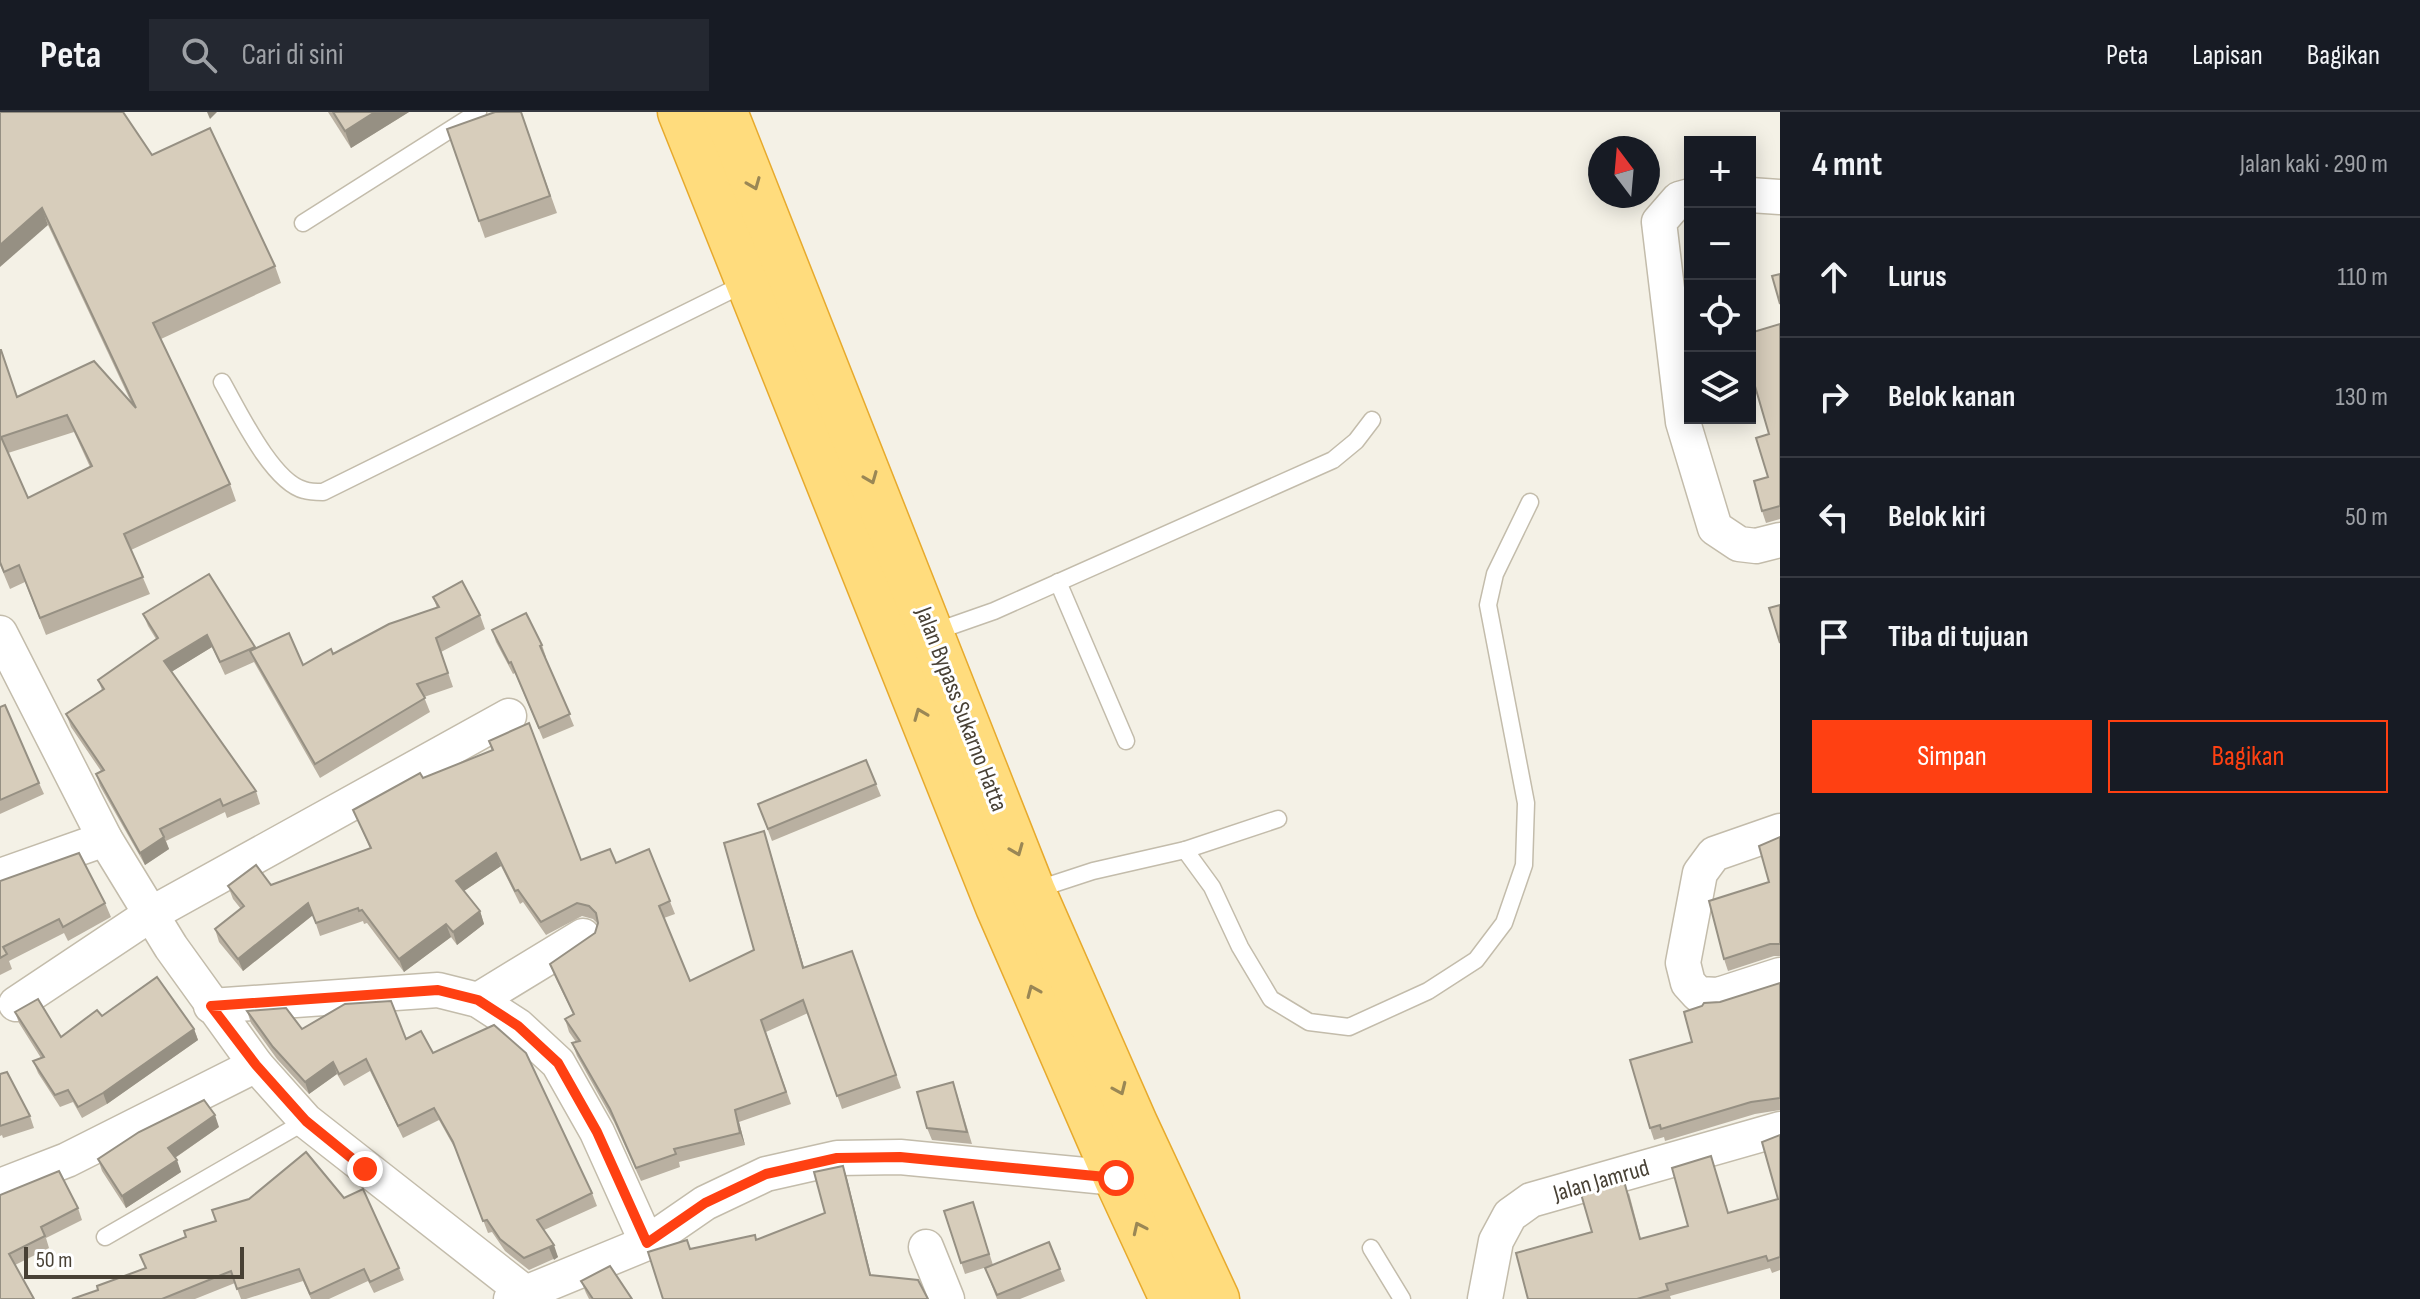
<!DOCTYPE html>
<html lang="id">
<meta charset="utf-8">
<style>
body{margin:0;font-family:"Sofia Sans Condensed",sans-serif;background:#242831;color:#f1f3f6}
.controls{position:absolute;right:24px;top:24px;display:grid;overflow:hidden;border-radius:0px;box-shadow:0 4px 20px #0003}
.controls button{width:72px;height:72px;display:grid;place-items:center;padding:0;border:0;border-bottom:2px solid #363941;background:#171b24;color:#f1f3f6;font:40px sans-serif}
.compass{position:absolute;left:1588px;top:24px;width:72px;height:72px;border-radius:50%;background:#171b24;box-shadow:0 4px 20px #0003;rotate:344deg}
.scale{position:absolute;left:24px;bottom:20px;width:220px;box-sizing:border-box;padding-left:8px;border:4px solid #484135;border-top:0;font-size:22px;line-height:28px;white-space:nowrap;color:#484135;-webkit-text-stroke:6px #fff;paint-order:stroke}
.stop{position:absolute;width:24px;height:24px;margin:-18px;border:6px solid #ff4012;border-radius:50%;background:#fff}
.stop.end{background:#ff4012;border-color:#fff;box-shadow:0 2px 8px #0008}
.list{margin:0;padding:0;list-style:none}
h2{display:flex;justify-content:space-between;align-items:center;height:104px;margin:0;padding:0 32px;font-size:34px}
h2 small{font-size:26px;font-weight:400;color:#9ea1a6}
.list li{display:grid;grid-template-columns:52px 1fr auto;gap:24px;align-items:center;box-sizing:border-box;height:120px;padding:0 32px;border-top:2px solid #363941}
.list b{display:block;font-size:30px;white-space:nowrap}
.list em{font-size:26px;font-style:normal;color:#9ea1a6}
.actions{display:flex;gap:16px;padding:24px 32px}
.actions a{flex:1;padding:18px 0;border:2px solid #ff4012;border-radius:0px;text-align:center;font-size:28px;color:#ff4012}
.actions .main{background:#ff4012;color:#fff}
.icon{flex:none;width:44px;height:44px;fill:none;stroke:currentColor;stroke-width:2;stroke-linecap:round;stroke-linejoin:round}
.map{position:relative;flex:none;width:1780px;height:1187px;overflow:hidden}
header{display:flex;align-items:center;gap:48px;box-sizing:border-box;height:112px;padding:0 40px;background:#171b24;border-bottom:2px solid #363941}
header strong{font-size:38px}
nav{display:flex;gap:44px;margin-inline-start:auto;font-size:28px}
.search{width:560px;height:72px;background:#242831;display:flex;align-items:center;gap:20px;box-sizing:border-box;padding:0 28px;border-radius:0px;color:#9ea1a6;font-size:30px}
main{display:flex}
aside{flex:1;background:#171b24}
.map>svg:first-child{display:block}
</style>
<header>
<strong>Peta</strong>
<div class="search"><svg class="icon" aria-label="search" viewBox="0 0 24 24"><circle cx="10" cy="10" r="6"/><path d="M15 15l6 6"/></svg>Cari di sini</div>
<nav><a>Peta</a><a>Lapisan</a><a>Bagikan</a></nav>
</header>
<main>
<div class="map">
<svg width="1780" height="1187" viewBox="0 0 1780 1187">
<rect width="100%" height="100%" fill="#f4f1e6"/>
<g fill="none" stroke-linecap="round" stroke-linejoin="round">
<g stroke="#c3bcab" stroke-width="19">
<g id="service">
<polyline points="303,111 478,0"/>
<path d="M222,270C238,298 272,370 304,378C310,380 317,380 323,380L746,171"/>
<polyline points="1058,470 1126,629"/>
<polyline points="934,520 994,499 1333,348 1356,329 1372,308"/>
<polyline points="1185,738 1278,707"/>
<polyline points="1035,778 1093,759 1185,738 1212,775 1240,835 1271,887 1309,910 1349,915 1428,879 1476,848 1504,811 1524,753 1526,691 1488,493 1495,462 1530,390"/>
<polyline points="105,1125 306,1009"/>
<polyline points="1371,1136 1402,1187"/>
</g>
</g>
<g stroke="#c3bcab" stroke-width="37">
<g id="minor">
<polyline points="1750,83 1780,85"/>
<polyline points="1690,84 1679,87 1659,110 1683,310 1715,416 1739,432 1756,434 1780,428"/>
<polyline points="0,521 105,727 171,835 256,953 306,1009 533,1187"/>
<polyline points="1780,719 1714,742 1700,761 1683,851 1688,871 1698,882 1718,883 1780,863"/>
<polyline points="0,764 105,727"/>
<polyline points="478,888 583,824"/>
<polyline points="16,892 151,802 509,604"/>
<polyline points="211,894 438,878 478,888 518,914 558,951 597,1020 647,1131"/>
<polyline points="0,1074 67,1048 256,953"/>
<polyline points="926,1135 947,1187"/>
<polyline points="511,1187 647,1131 705,1091 766,1062 837,1046 900,1045 1116,1066"/>
<polyline points="1485,1187 1496,1129 1510,1103 1531,1088 1780,1017"/>
</g>
</g>
<g stroke="#e7aa2d" stroke-width="47">
<g id="trunk">
<polyline points="680,0 998,795 1116,1066 1172,1187"/>
<polyline points="725,0 1033,779 1135,1011 1217,1187"/>
</g>
</g>
<use href="#service" stroke="#fff" stroke-width="16"/>
<use href="#minor" stroke="#fff" stroke-width="34"/>
<use href="#trunk" stroke="#ffdc7d" stroke-width="44"/>
</g>
<g fill="#b9b0a1" fill-rule="evenodd">
<path d="M0,0L152,43L275,154L281,171L161,227L230,372L236,389L131,438L150,482L46,523L25,470L10,477L0,453V238H1L17,285L132,292L48,113ZM74,320L90,355L28,386L8,341Z"/>
<polygon points="328,0 409,0 351,36"/>
<polygon points="521,0 557,101 485,126 447,17"/>
<polygon points="1780,212 1780,407 1766,411 1762,399 1768,365 1769,322 1752,264 1750,265 1750,221"/>
<polygon points="433,485 480,503 485,517 441,540 453,575 424,585 430,600 320,666 254,550 225,563 212,535 171,560 256,679 260,692 227,706 225,700 166,729 169,737 145,753 100,674 96,662 101,659 71,615 66,602 102,578 98,568 156,527 148,514 143,502 255,535 255,537 303,553 333,542 437,496"/>
<polygon points="492,518 542,533 546,545 545,545 574,614 543,627 515,561 513,562 496,530"/>
<polygon points="0,595 39,671 44,682 0,702"/>
<polygon points="489,629 581,748 616,751 649,737 675,802 664,806 690,869 754,838 764,719 804,856 852,839 901,976 842,997 808,901 766,920 791,992 739,1010 745,1033 679,1050 680,1055 641,1069 614,1010 577,944 572,931 576,930 569,920 565,907 573,902 555,865 550,852 595,821 598,812 593,807 582,804 546,823 523,790 520,792 501,754 464,779 480,799 484,812 457,833 451,825 404,860 367,811 364,812 363,809 320,824 313,803 243,859 219,830 215,817 241,797 233,787 228,774 271,773 370,736 353,698 423,666 492,639"/>
<polygon points="866,648 881,684 772,729 758,692"/>
<polygon points="1780,725 1780,844 1774,844 1728,859 1724,847 1769,770"/>
<polygon points="0,769 105,791 111,805 68,829 64,821 9,849 12,857 0,863"/>
<polygon points="1780,871 1780,998 1755,1002 1665,1029 1664,1025 1654,1028 1650,1016 1692,930 1720,890"/>
<polygon points="247,899 302,917 406,927 433,941 592,1081 597,1094 544,1118 558,1145 529,1158 505,1139 492,1120 488,1121 458,1042 439,1008 403,1026 370,959 344,974 337,962 309,982 277,947 251,911"/>
<polygon points="15,900 61,925 102,904 194,917 198,928 107,992 82,1006 73,990 60,995 38,961 33,949 41,946 19,911"/>
<polygon points="0,962 30,1004 34,1016 3,1026 2,1023 0,1024"/>
<polygon points="957,982 972,1032 932,1028 927,1016"/>
<polygon points="219,1015 175,1046 181,1060 126,1096 102,1059 98,1047"/>
<polygon points="1780,1023 1780,1158 1772,1161 1770,1156 1670,1184 1671,1187 1528,1187 1629,1081 1641,1127 1688,1114 1711,1044 1728,1101 1778,1087"/>
<polygon points="0,1083 78,1096 82,1108 46,1126 49,1136 15,1153 0,1187"/>
<polygon points="973,1090 993,1153 1060,1157 1065,1169 1020,1187 997,1187 985,1156 990,1154 965,1162 944,1099"/>
<polygon points="145,1156 399,1156 404,1168 374,1181 368,1169 329,1187 311,1187 303,1169 246,1187 241,1187 235,1171 195,1187 72,1187 98,1178"/>
<polygon points="581,1169 632,1187 589,1187 586,1181"/>
</g>
<g fill="#969083">
<polygon points="207,0 217,0 210,7"/>
<polygon points="375,0 409,0 351,36 345,19"/>
<polygon points="42,96 48,113 0,155 0,133"/>
<polygon points="207,523 212,535 168,562 164,549"/>
<polygon points="764,719 768,732 808,869 803,856"/>
<polygon points="164,725 169,737 145,753 140,741"/>
<polygon points="496,741 501,754 461,781 456,769"/>
<polygon points="308,791 313,803 243,859 238,847"/>
<polygon points="480,799 484,812 457,833 453,820"/>
<polygon points="446,812 451,825 404,860 399,847"/>
<polygon points="194,917 198,928 107,992 103,981"/>
<polygon points="333,950 337,962 309,982 305,970"/>
<polygon points="735,998 739,1010 745,1033 740,1021"/>
<polygon points="215,1003 219,1015 173,1047 168,1036"/>
<polygon points="177,1048 181,1060 126,1096 122,1084"/>
<polygon points="843,1054 847,1066 874,1175 870,1163"/>
<polygon points="554,1133 558,1145 554,1148 549,1136"/>
</g>
<g fill="#d7cdbb" stroke="#969083" stroke-width="2" fill-rule="evenodd">
<path d="M0,0H123L152,43L210,16L275,154L153,211L230,372L124,422L143,465L40,506L19,453L4,460L0,450V238H1L17,285L94,249L136,296L42,96L0,133ZM67,303L92,354L28,386L1,325Z"/>
<polygon points="333,0 375,0 345,19"/>
<polygon points="495,0 521,0 550,84 479,109 447,17"/>
<polygon points="1780,162 1780,192 1772,164"/>
<polygon points="1780,212 1780,394 1762,399 1754,369 1768,365 1756,326 1769,322 1750,257 1750,221"/>
<polygon points="209,462 255,535 220,550 207,523 164,549 256,679 223,694 220,687 160,717 164,725 140,741 96,662 104,658 66,602 104,577 98,568 158,526 143,502"/>
<polygon points="462,469 480,503 436,526 448,561 417,572 425,586 315,652 250,539 289,521 303,553 331,537 333,542 389,512 439,495 433,485"/>
<polygon points="1780,493 1780,531 1769,496"/>
<polygon points="526,501 542,533 540,534 570,602 539,616 511,550 509,551 492,518"/>
<polygon points="5,593 39,671 0,688 0,595"/>
<polygon points="529,611 581,748 610,737 616,751 649,737 670,789 659,794 690,869 754,838 724,731 764,719 803,856 852,839 896,963 837,984 803,888 761,908 786,980 735,998 740,1021 674,1037 676,1042 636,1056 610,997 572,931 580,929 565,907 574,902 550,852 595,821 598,811 596,801 589,794 577,791 541,810 518,778 515,779 496,741 456,769 480,799 453,820 446,812 399,847 362,798 359,799 358,796 316,811 308,791 238,847 215,817 244,794 228,774 256,753 271,773 371,736 353,698 420,661 423,666 493,638 489,629"/>
<polygon points="866,648 876,672 768,717 758,692"/>
<polygon points="1780,725 1780,832 1770,832 1724,847 1709,789 1769,770 1759,734"/>
<polygon points="79,741 105,791 63,815 59,807 3,835 7,842 0,846 0,769"/>
<polygon points="157,865 194,917 103,981 78,995 68,978 55,983 33,949 44,945 15,900 38,887 61,925 97,898 102,904"/>
<polygon points="1780,871 1780,986 1751,990 1661,1017 1660,1013 1650,1016 1630,948 1692,930 1684,900 1702,894 1704,891 1720,890"/>
<polygon points="391,889 406,927 421,919 433,941 494,913 526,941 592,1081 537,1108 554,1133 524,1146 500,1127 487,1108 483,1109 453,1030 434,996 398,1014 366,947 339,962 333,950 305,970 273,935 247,899 286,896 302,917 345,892"/>
<polygon points="7,960 30,1004 0,1014 0,962"/>
<polygon points="953,970 967,1020 927,1016 917,980"/>
<polygon points="204,988 215,1003 168,1036 177,1048 122,1084 98,1047 139,1020"/>
<polygon points="1780,1023 1780,1145 1768,1149 1766,1144 1666,1172 1668,1178 1637,1187 1528,1187 1516,1141 1592,1120 1581,1082 1624,1069 1640,1127 1688,1114 1672,1056 1711,1044 1728,1101 1778,1087 1762,1030"/>
<polygon points="306,1040 344,1086 363,1077 399,1156 370,1170 364,1157 310,1182 299,1157 237,1177 231,1159 162,1187 72,1187 98,1178 97,1174 146,1156 140,1143 186,1125 184,1119 216,1109 212,1098 249,1087"/>
<polygon points="843,1054 870,1163 918,1168 928,1187 663,1187 648,1140 687,1128 690,1137 755,1123 756,1128 825,1101 814,1060"/>
<polygon points="59,1059 78,1096 41,1115 45,1124 9,1142 34,1187 0,1187 0,1083"/>
<polygon points="973,1090 989,1142 961,1151 944,1099"/>
<polygon points="1049,1130 1060,1157 997,1183 985,1156"/>
<polygon points="610,1154 632,1187 593,1187 581,1169"/>
</g>
<defs><path id="oneway-chevron" d="M-2-3.5L2.5 0L-2 3.5" fill="none" stroke-width="1.6" stroke-linecap="round" stroke-linejoin="round" transform="scale(2)"/></defs>
<g stroke="#9a8755">
<use href="#oneway-chevron" transform="translate(754 72) rotate(68)"/>
<use href="#oneway-chevron" transform="translate(871 366) rotate(68)"/>
<use href="#oneway-chevron" transform="translate(920 602) rotate(-112)"/>
<use href="#oneway-chevron" transform="translate(1017 738) rotate(68)"/>
<use href="#oneway-chevron" transform="translate(1033 879) rotate(-113)"/>
<use href="#oneway-chevron" transform="translate(1120 977) rotate(66)"/>
<use href="#oneway-chevron" transform="translate(1139 1116) rotate(-115)"/>
</g>
<g fill="none" stroke-linecap="round" stroke-linejoin="round">
<polyline stroke="#ff4012" stroke-width="10" points="365,1057 306,1009 256,953 211,894 438,878 478,888 518,914 558,951 597,1020 647,1131 705,1091 766,1062 837,1046 900,1045 1116,1066"/>
</g>
<g text-anchor="middle" stroke-width="6" stroke-linejoin="round" paint-order="stroke">
<g font-size="24" fill="#484135" stroke="#fff">
<text transform="translate(962 597) rotate(69)" y="8">Jalan Bypass Sukarno Hatta</text>
<text transform="translate(1601 1068) rotate(-16)" y="8">Jalan Jamrud</text>
</g>
</g>
</svg>
<div class="controls">
<button>+</button>
<button>−</button>
<button><svg class="icon" aria-label="locate" viewBox="0 0 24 24"><circle cx="12" cy="12" r="6"/><path d="M12 2v4M12 18v4M2 12h4M18 12h4"/></svg></button>
<button><svg class="icon" aria-label="layers" viewBox="0 0 24 24"><path d="M12 4l9 5-9 5-9-5zM3 14l9 5 9-5"/></svg></button>
</div>
<svg class="compass" viewBox="-18 -18 36 36"><path d="M0-13l5 13h-10z" fill="#e53935"/><path d="M0 13l5-13h-10z" fill="#9ea1a6"/></svg>
<div class="scale">50 m</div>
<div class="stop" style="left:1116px;top:1066px"></div>
<div class="stop end" style="left:365px;top:1057px"></div>
</div>
<aside>
<h2>4 mnt<small>Jalan kaki · 290 m</small></h2>
<ul class="list">
<li><svg class="icon" aria-label="ahead" viewBox="0 0 24 24"><path d="M12 20V5M6 11l6-6 6 6"/></svg><div><b>Lurus</b></div><em>110 m</em></li>
<li><svg class="icon" aria-label="right" viewBox="0 0 24 24"><path d="M7 20v-9h11M14 6l5 5-5 5"/></svg><div><b>Belok kanan</b></div><em>130 m</em></li>
<li><svg class="icon" aria-label="left" viewBox="0 0 24 24"><path d="M17 20v-9H6M10 6l-5 5 5 5"/></svg><div><b>Belok kiri</b></div><em>50 m</em></li>
<li><svg class="icon" aria-label="arrive" viewBox="0 0 24 24"><path d="M6 21V4h12l-3 4 3 4H6"/></svg><div><b>Tiba di tujuan</b></div></li>
</ul>
<div class="actions"><a class="main">Simpan</a><a>Bagikan</a></div>
</aside>
</main>
